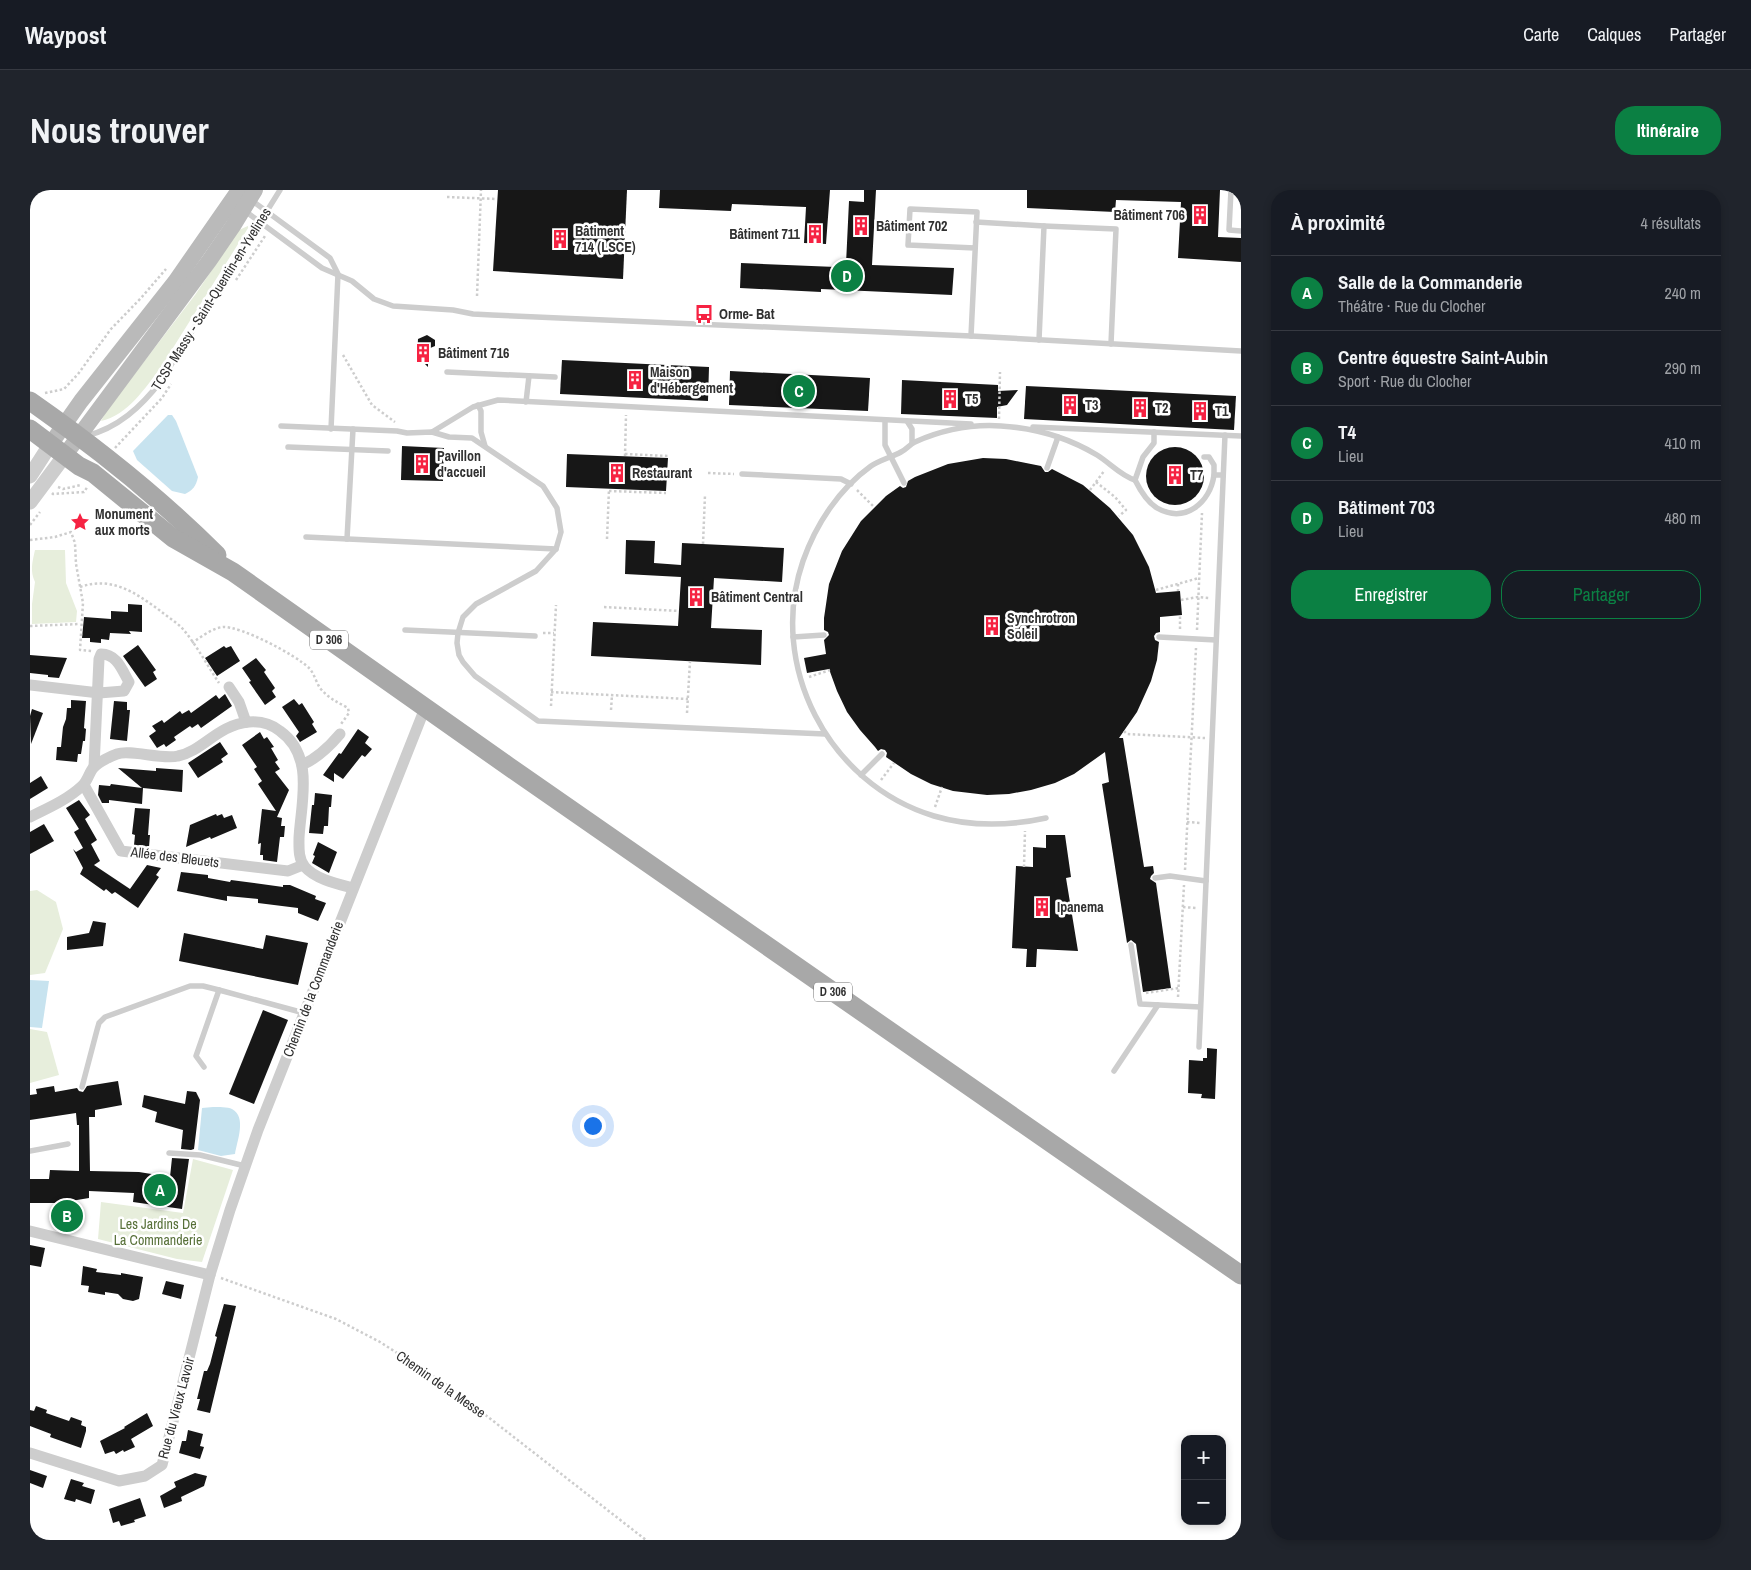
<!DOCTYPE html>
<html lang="fr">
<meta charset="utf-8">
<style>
body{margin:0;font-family:"Archivo Narrow",sans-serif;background:#20242c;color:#f1f3f6}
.controls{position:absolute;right:15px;bottom:15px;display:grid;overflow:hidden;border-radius:10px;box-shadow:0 2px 8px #0003}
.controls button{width:45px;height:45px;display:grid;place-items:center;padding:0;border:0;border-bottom:1px solid #363941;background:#171b24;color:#f1f3f6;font:25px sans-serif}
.you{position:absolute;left:562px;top:935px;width:18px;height:18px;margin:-12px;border:4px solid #fff;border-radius:50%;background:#1a73e8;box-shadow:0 0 0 8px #1a73e833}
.badge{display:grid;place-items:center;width:32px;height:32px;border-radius:50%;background:#0b8043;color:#fff;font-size:16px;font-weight:700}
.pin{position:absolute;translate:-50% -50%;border:2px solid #fff;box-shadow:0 1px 5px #0006}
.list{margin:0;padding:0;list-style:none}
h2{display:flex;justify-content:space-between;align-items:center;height:65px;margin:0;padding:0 20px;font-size:21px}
h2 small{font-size:16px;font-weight:400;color:#9ea1a6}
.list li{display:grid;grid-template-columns:32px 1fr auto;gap:15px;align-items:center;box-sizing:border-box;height:75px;padding:0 20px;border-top:1px solid #363941}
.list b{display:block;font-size:19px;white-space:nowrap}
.list p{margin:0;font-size:16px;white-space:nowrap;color:#9ea1a6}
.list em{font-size:16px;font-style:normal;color:#9ea1a6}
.actions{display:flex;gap:10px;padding:15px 20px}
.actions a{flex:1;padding:11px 0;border:1px solid #0b8043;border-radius:20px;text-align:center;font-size:18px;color:#0b8043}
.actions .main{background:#0b8043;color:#fff}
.map{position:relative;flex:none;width:1211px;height:1350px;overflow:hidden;border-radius:20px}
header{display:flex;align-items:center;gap:30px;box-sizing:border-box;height:70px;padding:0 25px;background:#171b24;border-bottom:1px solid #363941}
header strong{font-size:24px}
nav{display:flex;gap:28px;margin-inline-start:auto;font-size:18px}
.intro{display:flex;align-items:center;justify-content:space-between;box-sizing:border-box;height:120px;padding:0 30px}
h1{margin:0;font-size:35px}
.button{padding:12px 22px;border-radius:20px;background:#0b8043;color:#fff;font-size:18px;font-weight:700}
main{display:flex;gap:30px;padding:0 30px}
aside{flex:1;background:#171b24;border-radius:20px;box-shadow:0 2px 8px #0003}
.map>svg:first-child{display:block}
</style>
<header>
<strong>Waypost</strong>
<nav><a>Carte</a><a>Calques</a><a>Partager</a></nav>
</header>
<div class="intro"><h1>Nous trouver</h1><a class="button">Itinéraire</a></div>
<main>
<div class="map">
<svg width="1211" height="1350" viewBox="0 0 1211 1350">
<rect width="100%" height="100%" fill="#fff"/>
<g fill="#e7eedc">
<path d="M220,35L131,177C116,197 97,226 71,231L77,220L165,105L209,40Z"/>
<path d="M5,360H35L36,393L47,421L46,432L2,434V414L5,392C0,381 2,373 5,360Z"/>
<polygon points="7,700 26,712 33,739 15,783 0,785 0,701"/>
<polygon points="0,839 17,842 29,885 0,893"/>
<polygon points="163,969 203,980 172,1072 147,1069 68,1049 71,1012 153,1023"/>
</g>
<g fill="#c7e3ef">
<path d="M138,225H142L146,231L168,287C166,296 163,300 155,304L142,301L107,270L103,261Z"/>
<polygon points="0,790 19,791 12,838 0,837"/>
<path d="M183,917C188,917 198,917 202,919C217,927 207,951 205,964L191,966L168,960L172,918Z"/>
</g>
<g fill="#171717">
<polygon points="468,0 597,0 593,89 463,81"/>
<polygon points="630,0 800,0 796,54 774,53 776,17 702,14 701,21 629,18"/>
<polygon points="834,0 846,0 842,75 924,78 922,105 791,99 791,102 710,98 711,73 806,77 806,73 816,74 819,11 834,12"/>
<polygon points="997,0 1190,0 1188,47 1211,48 1211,72 1148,68 1151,12 1086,10 1085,22 997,18"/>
<polygon points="397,145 405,150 405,156 398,159 398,177 387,166 388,149"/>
<polygon points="532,170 679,177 678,211 530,204"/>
<polygon points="700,181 840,188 838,221 699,215"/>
<polygon points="872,190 968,195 968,201 988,200 977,215 967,217 967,228 871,224"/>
<polygon points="996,196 1206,206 1204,240 994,229"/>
<polygon points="372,256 414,258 413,291 371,290"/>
<circle cx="1145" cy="286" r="29"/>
<polygon points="537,264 638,268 636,301 536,297"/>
<polygon points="953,268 976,269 1011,276 1015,282 1018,282 1022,279 1053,295 1080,318 1103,345 1119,377 1126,403 1150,401 1152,425 1130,427 1130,442 1126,443 1124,446 1125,450 1129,452 1127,470 1121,491 1107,522 1089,548 1093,548 1114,677 1123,676 1124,683 1121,686 1120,689 1126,693 1141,798 1113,802 1106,754 1101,750 1097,753 1072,594 1079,592 1075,562 1044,584 1025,593 1001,600 979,604 957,605 923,601 901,594 881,584 856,567 857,563 855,560 851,559 848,561 845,557 830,540 817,522 807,501 799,479 777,483 774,468 796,464 794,450 799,445 798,442 794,440 794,428 799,394 812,361 831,331 856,306 870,296 873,298 876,297 878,291 885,287 918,274"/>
<polygon points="596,350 625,351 624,373 651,375 652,353 754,358 752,392 684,388 681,438 732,440 731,475 561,466 563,432 648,436 651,387 595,384"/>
<polygon points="98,414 112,415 112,442 99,441 101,444 80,443 79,450 71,449 71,453 60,452 60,448 52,448 54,427 81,429 81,421 98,422"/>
<polygon points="108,455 126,480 123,482 127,489 115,497 93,466"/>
<polygon points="194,456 196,458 201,456 210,471 187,486 175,468"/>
<polygon points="0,465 37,468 29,488 18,487 18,485 0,483"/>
<polygon points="226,468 236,480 234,482 245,498 242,501 246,507 235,515 219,492 221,491 212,478"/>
<polygon points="195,504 202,516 171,538 168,534 162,538 160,536 144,547 146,550 136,557 134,554 127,558 119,546 126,541 122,536 132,530 134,533 150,521 152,524 159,520 161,523 186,505 189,509"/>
<polygon points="264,509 269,515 272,513 284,532 282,534 287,542 270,552 266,546 269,542 252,517"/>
<polygon points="41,510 56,511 54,538 56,539 55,551 53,551 51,564 48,564 47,572 26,570 27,557 31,557 33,537 36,529 37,518 41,518"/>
<polygon points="84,511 97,512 97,520 100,520 97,551 80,549"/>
<polygon points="2,519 13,523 1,554 0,526"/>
<polygon points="328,539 339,547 335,553 342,559 335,567 332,565 313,589 304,583 304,592 293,585 309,563 311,564"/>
<polygon points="230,542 234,549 237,547 244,557 241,558 248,570 245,572 250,579 245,582 259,600 247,627 252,628 251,636 255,636 254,647 250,647 247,672 233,670 233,665 230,665 231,653 228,654 232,619 246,621 228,594 232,591 224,579 227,577 212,555"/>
<polygon points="190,552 198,564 191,569 193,572 168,588 158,573"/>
<polygon points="88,578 126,581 126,578 153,580 152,602 113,598 112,614 79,610 79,613 72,613 68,605 69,595 80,596 81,594 112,598"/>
<polygon points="11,586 18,598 0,609 0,593"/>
<polygon points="285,603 302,605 301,617 299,617 298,636 294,636 293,644 279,643 282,615 284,615"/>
<polygon points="49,610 60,625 55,629 67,650 61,654 70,671 64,675 100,699 117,675 131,678 126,685 129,687 108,718 85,702 82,704 76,699 74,701 50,684 53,678 43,659 46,662 53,658 44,642 49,639 36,618"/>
<polygon points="105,618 120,619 118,645 120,645 119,657 104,655 105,645 102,644"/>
<polygon points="186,624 187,626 192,624 194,628 202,625 207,638 181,649 180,647 156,657 160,635"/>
<polygon points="14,634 24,651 0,664 0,642"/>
<polygon points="1016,645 1035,645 1041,687 1036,688 1048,761 1007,759 1006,777 996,777 997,759 982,758 986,676 1003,677 1003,657 1016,658"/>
<polygon points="288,652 307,662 299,683 282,673 285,666 283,665"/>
<polygon points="151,682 178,685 178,688 200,692 201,690 253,697 253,695 260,695 286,706 285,709 296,713 288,731 268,723 268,718 228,713 228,709 197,706 197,711 147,701"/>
<polygon points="63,731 76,733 73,756 37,760 37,747 59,743"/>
<polygon points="154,743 233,759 236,745 278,753 268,795 149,771"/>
<polygon points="233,820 258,830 224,914 199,904"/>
<polygon points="1177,858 1187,859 1185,909 1171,908 1172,904 1158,903 1159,870 1173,871 1173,868 1177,868"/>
<polygon points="88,891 92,915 65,920 65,927 59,927 60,981 109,982 140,987 142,968 159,969 152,1019 103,1012 104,1003 59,1001 59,1008 41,1011 41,1035 33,1035 32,1013 0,1013 0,989 19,989 20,980 49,981 49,935 47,935 46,923 0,930 0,905 7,904 6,899 24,896 25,902 47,898 49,901 53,902 57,896"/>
<polygon points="157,901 166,902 170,910 164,959 161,960 151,959 153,940 125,932 127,922 112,917 114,905 155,914"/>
<polygon points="0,1055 15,1058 11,1077 0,1075"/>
<polygon points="53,1076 67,1079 66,1082 91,1085 91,1083 113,1087 109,1109 103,1111 93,1109 88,1104 75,1102 75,1105 58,1102 59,1096 51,1095"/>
<polygon points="136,1091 154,1095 151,1109 132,1104"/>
<polygon points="194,1114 206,1116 180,1223 167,1220 170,1209 167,1209 174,1181 177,1181 180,1174 187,1147 185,1146"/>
<polygon points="6,1216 17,1220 16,1223 39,1231 41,1227 52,1231 51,1235 56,1237 56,1241 51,1258 20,1247 21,1244 0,1236 0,1220 4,1221"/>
<polygon points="117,1223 123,1236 101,1249 105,1257 94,1262 93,1260 86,1264 84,1261 75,1264 70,1251 95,1238 94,1237"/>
<polygon points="158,1240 173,1244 170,1256 174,1257 170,1269 149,1263 152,1251 156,1251"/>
<polygon points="0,1280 17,1286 13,1298 0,1293"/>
<polygon points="165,1283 177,1286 174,1296 151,1307 152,1311 134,1318 130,1306 146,1297 144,1292"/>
<polygon points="41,1289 54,1293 52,1296 65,1300 61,1314 46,1309 45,1312 34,1309"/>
<polygon points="110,1308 116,1326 104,1330 105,1332 91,1336 89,1331 83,1333 79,1319"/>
</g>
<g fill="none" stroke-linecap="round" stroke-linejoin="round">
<g stroke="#cdcdcd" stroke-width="2.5" stroke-dasharray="2.5 2.5" stroke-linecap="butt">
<polyline points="417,7 467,9"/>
<polyline points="206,90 235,46"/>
<polyline points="447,106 451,0"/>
<polyline points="313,165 342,215 365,232"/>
<polyline points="15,203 34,199 48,184 81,139 111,108 136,79"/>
<polyline points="969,229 970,182"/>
<polyline points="85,258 132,208 141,194"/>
<polyline points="595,264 638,266"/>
<polyline points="595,266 596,225"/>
<polyline points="678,283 704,284"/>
<polyline points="1066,292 1085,307 1096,320 1089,326"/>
<polyline points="28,297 33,299 51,295"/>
<polyline points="827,300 844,317"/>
<polyline points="1060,300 1074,281"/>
<polyline points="579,301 636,303"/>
<polyline points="22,303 23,304 54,302 58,296"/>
<polyline points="0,335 10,322"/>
<polyline points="577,349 579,299"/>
<polyline points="0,350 25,347 41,342 45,353 46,374 53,413 50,460 62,461"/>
<polyline points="673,354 675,305"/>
<polyline points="1148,394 1148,401"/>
<path d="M50,397C81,386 104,402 128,419C136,426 145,431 152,438C166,454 177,475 189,493"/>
<polyline points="1126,400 1169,388"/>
<polyline points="1151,410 1168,407 1179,408"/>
<polyline points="574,417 649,421"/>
<polyline points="0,436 50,434"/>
<polyline points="1150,439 1150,425"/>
<polyline points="1167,440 1172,323"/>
<polyline points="513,443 524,443"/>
<path d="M162,453C171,447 182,438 193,437C211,436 266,465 279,478C284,483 286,492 290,498C298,508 307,512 318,518L319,523L311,534"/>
<polyline points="779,487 800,480"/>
<polyline points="521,502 658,509"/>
<polyline points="521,516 526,415"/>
<polyline points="581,520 582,505"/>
<polyline points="657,523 660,471"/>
<polyline points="1094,541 1097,544 1175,548"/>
<polyline points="851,590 864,573"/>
<polyline points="905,617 912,597"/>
<polyline points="1157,632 1171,633"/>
<polyline points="994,677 995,641"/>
<polyline points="1155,680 1166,458"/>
<polyline points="1153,717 1166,718"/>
<polyline points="1116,803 1149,798"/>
<polyline points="1148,807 1154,695"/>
<polyline points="191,1088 306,1129 350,1152 417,1195 616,1350"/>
</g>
<g stroke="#cdcdcd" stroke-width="5.5">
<polyline points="1201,0 1199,40 1211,41"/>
<polyline points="221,10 300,68 308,84 301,239"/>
<polyline points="215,21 292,78 322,91 344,109 363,116 423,120 443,124 462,125 941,146 1211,161"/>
<polyline points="946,32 1014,36 1009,150"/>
<polyline points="1014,36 1086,39 1081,154"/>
<polyline points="941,146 947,22 880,19 878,55 945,58"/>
<polyline points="417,182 525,187"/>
<polyline points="496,212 499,186"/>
<polyline points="448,215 451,221 451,242 455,256"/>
<polyline points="855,230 855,255 874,293"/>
<polyline points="877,231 882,239 882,253"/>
<polyline points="251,236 367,241 377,243 402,242 419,247 442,248 513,296 527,318 531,342 526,359 506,381 446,414 433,427 428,443 427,453 429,465 433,472 445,486 508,531 795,544"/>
<polyline points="1003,237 1211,246"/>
<polyline points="402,242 443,217 468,210 941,234"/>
<path d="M1124,242V253L1113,267L1105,290C1110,300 1117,312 1127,318C1155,334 1180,313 1184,285H1193"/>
<path d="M56,246C88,238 111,217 131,191L250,0"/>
<polyline points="258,257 358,261"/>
<polyline points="1174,267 1179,267 1184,275 1184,285"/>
<polyline points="1017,278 1028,247"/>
<polyline points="712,284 811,289 821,294"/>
<polyline points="276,347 526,359"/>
<polyline points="317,349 323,239"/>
<polyline points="375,440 505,446"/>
<polyline points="763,447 794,445"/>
<polyline points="1129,447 1186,450"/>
<polyline points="831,585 852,564"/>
<path d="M1016,628C979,636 941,637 904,626C798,594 737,475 773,371C786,334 809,299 841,276C850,270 862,267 871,262C877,259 880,254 885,252C912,240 941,234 971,236C1005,238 1037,247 1067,265C1080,273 1091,286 1105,290"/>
<polyline points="1125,688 1140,686 1176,691"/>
<polyline points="1101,755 1110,814 1170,817"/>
<polyline points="1169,857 1195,245"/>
<polyline points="174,877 166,866 189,800 274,823"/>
<polyline points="1084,881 1128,815"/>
<polyline points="52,897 67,840 69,833 75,827 160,796 173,796 189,800"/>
<polyline points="0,961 38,954"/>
<polyline points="139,963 170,965 215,976"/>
</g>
<g stroke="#cdcdcd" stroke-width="11">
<path d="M0,495L69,503L94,501L99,492C92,480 87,464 71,464L69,469L64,577"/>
<polyline points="199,497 209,512 216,532"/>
<path d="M272,575C288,568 299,557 310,544"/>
<polyline points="54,595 91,661 258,681 273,675"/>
<path d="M0,627C18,618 37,610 52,596C58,591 59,582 64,577C69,572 81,566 87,564C100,559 132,570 148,566C173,561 187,535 219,532C231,531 241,534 250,541C285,566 271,612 269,648C269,657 268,669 275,677C285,689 308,694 323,698"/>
<polyline points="0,1041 180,1085"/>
<polyline points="0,1263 89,1291 115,1286 132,1275 180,1085 200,1020 228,940 395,518"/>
</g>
<g stroke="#cdcdcd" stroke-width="15">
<polyline points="0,286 20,255"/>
<polyline points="0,312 35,265"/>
</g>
<g stroke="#bababa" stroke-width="16">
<polyline points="20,255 51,211 145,92 209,0"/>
<polyline points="35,265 179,71 203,36 225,0"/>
</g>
<g stroke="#a8a8a8" stroke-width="19">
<path d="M0,211C66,257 130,308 187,365"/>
<polyline points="0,239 49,276 63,283 143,348 203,382 478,576 1211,1085"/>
</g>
</g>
<defs>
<g id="building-bare" transform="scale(1.5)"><path d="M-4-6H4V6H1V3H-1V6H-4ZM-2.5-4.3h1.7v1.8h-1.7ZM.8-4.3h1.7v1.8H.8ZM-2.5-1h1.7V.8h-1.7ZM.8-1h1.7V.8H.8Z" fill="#f62242" stroke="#fff" stroke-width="2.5" paint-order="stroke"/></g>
<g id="bus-bare" transform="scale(1.5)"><path d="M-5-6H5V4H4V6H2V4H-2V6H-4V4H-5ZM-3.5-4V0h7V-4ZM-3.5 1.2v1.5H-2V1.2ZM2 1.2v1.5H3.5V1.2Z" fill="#f62242" stroke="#fff" stroke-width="2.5" paint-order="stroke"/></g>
<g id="sight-bare" transform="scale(1.5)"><path d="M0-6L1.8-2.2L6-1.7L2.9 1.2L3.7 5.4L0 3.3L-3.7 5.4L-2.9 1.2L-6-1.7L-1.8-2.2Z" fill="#f62242" stroke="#fff" stroke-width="2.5" paint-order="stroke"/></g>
</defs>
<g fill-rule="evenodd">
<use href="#building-bare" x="1170" y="25"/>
<use href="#building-bare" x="831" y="36"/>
<use href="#building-bare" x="785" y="44"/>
<use href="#building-bare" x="530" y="49"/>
<use href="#bus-bare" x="674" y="124"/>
<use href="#building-bare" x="393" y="163"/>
<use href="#building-bare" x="605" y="190"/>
<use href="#building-bare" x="920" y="209"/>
<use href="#building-bare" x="1040" y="215"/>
<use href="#building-bare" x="1110" y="218"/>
<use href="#building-bare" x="1170" y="221"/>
<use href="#building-bare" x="392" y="274"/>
<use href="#building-bare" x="587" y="283"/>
<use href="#building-bare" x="1145" y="285"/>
<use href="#sight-bare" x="50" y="332"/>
<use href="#building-bare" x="666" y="407"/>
<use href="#building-bare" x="962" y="436"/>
<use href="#building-bare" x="1012" y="717"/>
</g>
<g text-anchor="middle" stroke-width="5" stroke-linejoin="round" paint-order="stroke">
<g fill="#fff" stroke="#6e6e6e" stroke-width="1">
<rect x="280" y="440.5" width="38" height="19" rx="4"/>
<rect x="784" y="792.5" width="38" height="19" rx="4"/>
</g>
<g font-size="12" font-weight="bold" fill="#303030">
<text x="299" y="454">D 306</text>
<text x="803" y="806">D 306</text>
</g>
<g font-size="14" font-weight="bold" fill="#303030" stroke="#fff" text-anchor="start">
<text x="1155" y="30" text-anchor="end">Bâtiment 706</text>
<text x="846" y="41">Bâtiment 702</text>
<text x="545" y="46">Bâtiment<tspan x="545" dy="16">714 (LSCE)</tspan></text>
<text x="770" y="49" text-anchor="end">Bâtiment 711</text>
<text x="689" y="129">Orme- Bat</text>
<text x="408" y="168">Bâtiment 716</text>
<text x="620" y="187">Maison<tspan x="620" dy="16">d'Hébergement</tspan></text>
<text x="935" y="214">T5</text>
<text x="1055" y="220">T3</text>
<text x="1125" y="223">T2</text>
<text x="1185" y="226">T1</text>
<text x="407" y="271">Pavillon<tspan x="407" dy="16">d'accueil</tspan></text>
<text x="602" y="288">Restaurant</text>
<text x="1160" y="290">T7</text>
<text x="65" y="329">Monument<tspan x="65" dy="16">aux morts</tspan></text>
<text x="681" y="412">Bâtiment Central</text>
<text x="977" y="433">Synchrotron<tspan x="977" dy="16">Soleil</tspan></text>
<text x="1027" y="722">Ipanema</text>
</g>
<g font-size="14" fill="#303030" stroke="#fff">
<text transform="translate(181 109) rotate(-58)" y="5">TCSP Massy - Saint-Quentin-en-Yvelines</text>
<text transform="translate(145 667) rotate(7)" y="5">Allée des Bleuets</text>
<text transform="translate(283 799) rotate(-69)" y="5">Chemin de la Commanderie</text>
<text transform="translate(411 1194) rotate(35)" y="5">Chemin de la Messe</text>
<text transform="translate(146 1218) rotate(-75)" y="5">Rue du Vieux Lavoir</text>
</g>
<g font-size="14" fill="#577038" stroke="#fff">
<text x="128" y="1039">Les Jardins De<tspan x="128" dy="16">La Commanderie</tspan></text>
</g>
</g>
</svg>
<div class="controls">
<button>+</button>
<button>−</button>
</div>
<div class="you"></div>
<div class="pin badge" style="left:130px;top:1000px">A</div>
<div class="pin badge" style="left:37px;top:1026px">B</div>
<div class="pin badge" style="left:769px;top:201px">C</div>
<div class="pin badge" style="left:817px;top:86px">D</div>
</div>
<aside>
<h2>À proximité<small>4 résultats</small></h2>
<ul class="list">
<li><span class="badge">A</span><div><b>Salle de la Commanderie</b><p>Théâtre · Rue du Clocher</p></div><em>240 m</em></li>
<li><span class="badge">B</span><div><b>Centre équestre Saint-Aubin</b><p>Sport · Rue du Clocher</p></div><em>290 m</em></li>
<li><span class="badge">C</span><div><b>T4</b><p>Lieu</p></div><em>410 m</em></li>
<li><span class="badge">D</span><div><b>Bâtiment 703</b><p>Lieu</p></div><em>480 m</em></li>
</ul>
<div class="actions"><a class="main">Enregistrer</a><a>Partager</a></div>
</aside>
</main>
